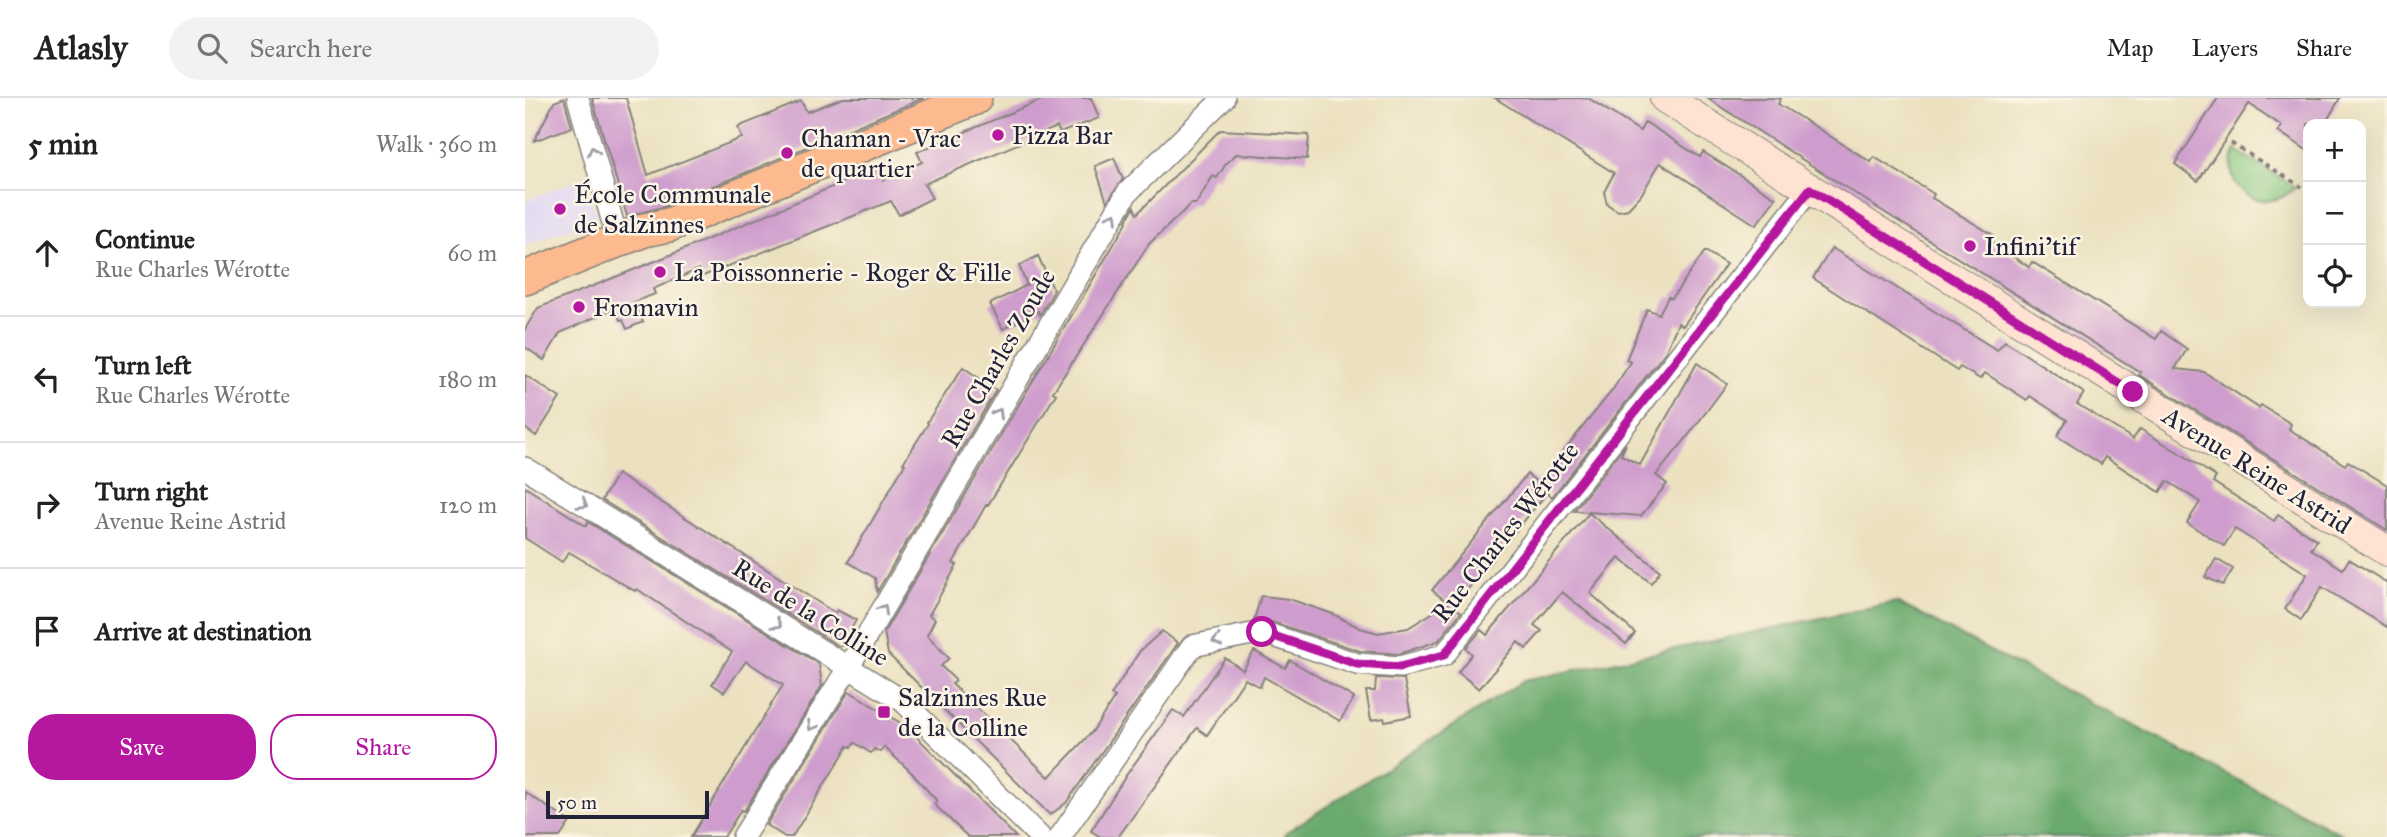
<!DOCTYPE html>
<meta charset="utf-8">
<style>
body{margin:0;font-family:"IM FELL Great Primer",serif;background:#f2f2f2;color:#222}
.controls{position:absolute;right:21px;top:21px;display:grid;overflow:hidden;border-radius:14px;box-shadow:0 7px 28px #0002}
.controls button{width:63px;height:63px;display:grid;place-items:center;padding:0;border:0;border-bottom:2px solid #e0e0e0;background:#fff;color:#222;font:35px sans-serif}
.scale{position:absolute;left:21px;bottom:18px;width:163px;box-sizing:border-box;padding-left:7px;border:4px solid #22223b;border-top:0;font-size:19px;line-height:24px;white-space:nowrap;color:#22223b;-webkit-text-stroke:5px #fcf5e5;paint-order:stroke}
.stop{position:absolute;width:21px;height:21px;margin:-16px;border:5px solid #b5179e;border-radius:50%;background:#fff}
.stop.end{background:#b5179e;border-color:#fff;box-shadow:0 2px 7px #0008}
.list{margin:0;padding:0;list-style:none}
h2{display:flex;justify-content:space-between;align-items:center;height:91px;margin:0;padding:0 28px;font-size:30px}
h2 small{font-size:23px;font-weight:400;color:#767676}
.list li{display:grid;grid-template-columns:46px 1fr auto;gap:21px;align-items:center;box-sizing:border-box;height:126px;padding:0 28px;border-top:2px solid #e0e0e0}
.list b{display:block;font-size:26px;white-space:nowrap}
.list p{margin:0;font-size:23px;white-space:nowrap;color:#767676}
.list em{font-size:23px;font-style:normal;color:#767676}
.actions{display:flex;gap:14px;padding:21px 28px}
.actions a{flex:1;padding:16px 0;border:2px solid #b5179e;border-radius:28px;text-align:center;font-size:24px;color:#b5179e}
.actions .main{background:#b5179e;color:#fff}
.icon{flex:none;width:38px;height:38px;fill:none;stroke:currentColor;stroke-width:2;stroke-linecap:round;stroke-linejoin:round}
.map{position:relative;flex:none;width:1862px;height:739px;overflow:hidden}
header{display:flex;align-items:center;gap:42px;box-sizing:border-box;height:98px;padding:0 35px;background:#fff;border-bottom:2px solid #e0e0e0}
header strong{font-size:33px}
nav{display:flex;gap:38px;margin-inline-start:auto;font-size:24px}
.search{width:490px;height:63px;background:#f2f2f2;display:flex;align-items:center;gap:18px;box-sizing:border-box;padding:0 24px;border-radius:38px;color:#767676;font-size:26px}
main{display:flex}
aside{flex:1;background:#fff}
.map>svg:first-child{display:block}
</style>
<header>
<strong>Atlasly</strong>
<div class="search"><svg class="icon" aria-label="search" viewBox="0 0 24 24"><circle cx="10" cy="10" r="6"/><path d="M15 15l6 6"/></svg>Search here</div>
<nav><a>Map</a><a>Layers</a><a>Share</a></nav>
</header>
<main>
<aside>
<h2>5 min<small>Walk · 360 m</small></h2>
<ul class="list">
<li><svg class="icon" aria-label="ahead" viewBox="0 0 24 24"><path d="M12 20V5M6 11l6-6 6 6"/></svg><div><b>Continue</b><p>Rue Charles Wérotte</p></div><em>60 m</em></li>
<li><svg class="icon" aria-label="left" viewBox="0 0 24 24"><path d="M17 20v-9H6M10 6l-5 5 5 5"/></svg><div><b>Turn left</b><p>Rue Charles Wérotte</p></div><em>180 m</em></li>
<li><svg class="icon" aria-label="right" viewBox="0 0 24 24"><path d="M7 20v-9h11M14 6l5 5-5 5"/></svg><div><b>Turn right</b><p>Avenue Reine Astrid</p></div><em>120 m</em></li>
<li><svg class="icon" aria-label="arrive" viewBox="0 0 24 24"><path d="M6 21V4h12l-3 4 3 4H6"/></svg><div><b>Arrive at destination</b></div></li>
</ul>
<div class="actions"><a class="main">Save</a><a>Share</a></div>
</aside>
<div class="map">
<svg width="1862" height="739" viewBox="0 0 1862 739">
<rect width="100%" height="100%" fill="#fcf5e5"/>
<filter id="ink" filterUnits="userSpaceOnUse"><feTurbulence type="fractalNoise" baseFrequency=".0143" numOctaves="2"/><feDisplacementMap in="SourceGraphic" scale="14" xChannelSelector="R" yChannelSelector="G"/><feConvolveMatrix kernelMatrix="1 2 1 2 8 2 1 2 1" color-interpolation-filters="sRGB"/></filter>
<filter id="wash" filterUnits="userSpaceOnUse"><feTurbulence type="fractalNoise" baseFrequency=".00686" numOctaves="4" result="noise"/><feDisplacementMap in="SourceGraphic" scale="28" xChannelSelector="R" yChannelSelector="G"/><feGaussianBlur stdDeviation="1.57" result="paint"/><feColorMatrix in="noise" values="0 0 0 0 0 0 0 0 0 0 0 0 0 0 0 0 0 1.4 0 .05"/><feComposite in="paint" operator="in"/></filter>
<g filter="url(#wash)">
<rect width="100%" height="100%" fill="#ebe1bf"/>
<polygon fill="#dfd5f5" points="57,80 73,119 0,147 0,103"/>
<path fill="#84c57e" stroke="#53745c" stroke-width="2" d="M1711,52L1770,89C1741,122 1691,89 1711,52Z"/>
<polygon fill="#6baa6d" stroke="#466654" stroke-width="2" points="1371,504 1822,739 760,739 760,735 998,583"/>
<g id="blocks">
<g fill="#cf9dcd">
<polygon points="39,0 47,29 9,43 29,4"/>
<polygon points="67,0 101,0 123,77 217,40 213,29 276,3 282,14 318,0 399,0 138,109 102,118"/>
<polygon points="521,0 566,0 574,20 535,35 532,29 399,86 407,100 374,117 366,103 178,178 174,171 128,191 130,196 109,204 118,224 102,231 98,222 95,222 90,210 35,235 19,262 0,249 0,231 13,210 143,158 352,70 358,82 397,64 392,54"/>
<polygon points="970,0 1063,0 1115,33 1120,24 1175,59 1178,54 1251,100 1231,127 1135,65 1116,97 1103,111 1093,113 1082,106 1079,94 1089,75"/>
<polygon points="1182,0 1256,0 1253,6 1289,28 1346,64 1349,59 1409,96 1407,100 1468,137 1465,143 1504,169 1507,164 1631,241 1636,233 1662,251 1650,271 1679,274 1734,310 1736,307 1766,326 1764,331 1820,367 1823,363 1862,387 1862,432 1614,277 1615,274 1359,114"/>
<polygon points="1693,0 1815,0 1800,26 1783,26 1783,53 1753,33 1757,28 1724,6 1673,83 1650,66"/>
<polygon points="695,32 784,37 782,61 711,56 700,67 692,80 688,78 671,106 666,106 624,146 528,294 531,296 463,407 461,407 428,465 432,467 404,517 410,521 402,537 424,560 416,568 431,583 427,586 524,679 567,634 590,599 586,597 615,553 637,533 653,545 541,705 525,717 363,556 359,534 602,124 601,123 609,109 612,116"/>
<polygon points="589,60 598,81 582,104 570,68"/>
<polygon points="1307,150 1472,252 1480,243 1559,295 1552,306 1608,341 1615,331 1661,359 1691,379 1688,384 1749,423 1753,417 1792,442 1786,451 1818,471 1824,461 1862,485 1862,529 1797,489 1776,522 1760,511 1782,476 1710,431 1699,448 1662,425 1675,404 1658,393 1642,383 1635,394 1580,359 1576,366 1532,338 1542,322 1505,298 1502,302 1460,275 1455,281 1435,269 1432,273 1297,186 1288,180"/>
<polygon points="1180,153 1201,166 1191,181 1158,228 1153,225 1141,253 1027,399 1022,395 929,508 936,514 913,543 874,556 835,553 741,522 729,522 736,498 764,501 808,516 835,530 853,535 883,530 923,505 907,492 1002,376 1014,386 1038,359 1036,356 1086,294 1106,264 1101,262 1122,211 1134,216 1143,199 1147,200"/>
<polygon points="513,158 529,193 515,217 513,213 478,231 465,206 502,187 494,168"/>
<polygon points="1172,265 1202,286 1160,342 1131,377 1142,386 1116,418 1049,413 1101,346 1096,357 1115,367"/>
<polygon points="438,269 471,292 352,494 350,480 323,464 380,366 378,365 403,326 402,324"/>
<polygon points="0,277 35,300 11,338 0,330"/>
<polygon points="92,376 310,515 312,512 331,522 317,548 314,548 77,402"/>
<polygon points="0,389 61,428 63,424 294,566 297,588 219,713 216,712 199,739 166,739 258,587 221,563 199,594 187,586 207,554 112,491 110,493 44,454 37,464 0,440"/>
<polygon points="1064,415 1135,473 1126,485 1094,460 1065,495 1110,535 1101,546 1037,494 1009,527 1017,533 1001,551 993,544 954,591 933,574 947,556 941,550 956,532 962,537"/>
<polygon points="1691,461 1708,471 1698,487 1680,479"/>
<polygon points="729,553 760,570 765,562 829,600 815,623 739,579 735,589 720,581 682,637 672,630 593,739 576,739 566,733 602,676 648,612 659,619 700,560 718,572"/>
<polygon points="851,580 879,581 886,618 860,623 859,620 846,622 841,593 850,593"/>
<polygon points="324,593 382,629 491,739 443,739 409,706 412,703 386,674 359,649 355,654 349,651 346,655 330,645 326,649 323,648 267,739 260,739 241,727"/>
<polygon points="0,694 45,724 35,739 0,739"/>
</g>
</g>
</g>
<g filter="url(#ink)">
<use href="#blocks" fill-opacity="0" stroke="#86827d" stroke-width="2"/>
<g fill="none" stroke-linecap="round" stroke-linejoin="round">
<g stroke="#86827d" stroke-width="24">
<g id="street">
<polyline points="53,0 93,143"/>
<polyline points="0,370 378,603 515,739"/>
<polyline points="218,739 323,570 602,95 699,0"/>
<polyline points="535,739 667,548 737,534 832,566 875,569 919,557 1285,91"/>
</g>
</g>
<g stroke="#86827d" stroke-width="32">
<polyline id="secondary" points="1140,0 1862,453"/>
</g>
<g stroke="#86827d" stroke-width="36">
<polyline id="primary" points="0,180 119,132 144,127 450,0"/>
</g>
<polyline stroke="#86827d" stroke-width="3.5" stroke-dasharray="5 5" stroke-linecap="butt" points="1706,45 1777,89"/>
<use href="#street" stroke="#fff" stroke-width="21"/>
<use href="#secondary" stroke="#fee3d2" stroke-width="30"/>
<use href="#primary" stroke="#fcba8e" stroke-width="33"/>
</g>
<defs><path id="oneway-chevron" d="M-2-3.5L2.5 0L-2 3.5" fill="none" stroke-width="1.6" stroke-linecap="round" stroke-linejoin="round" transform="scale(1.75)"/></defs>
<g stroke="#9c9ca7">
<use href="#oneway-chevron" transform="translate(68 53) rotate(-105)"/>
<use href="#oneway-chevron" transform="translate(588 119) rotate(-60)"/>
<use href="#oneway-chevron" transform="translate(473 315) rotate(-60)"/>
<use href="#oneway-chevron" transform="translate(58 406) rotate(32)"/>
<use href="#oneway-chevron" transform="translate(358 511) rotate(-60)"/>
<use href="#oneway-chevron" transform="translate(252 526) rotate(32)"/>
<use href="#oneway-chevron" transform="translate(692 543) rotate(168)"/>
<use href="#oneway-chevron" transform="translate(287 628) rotate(122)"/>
</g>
</g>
<g fill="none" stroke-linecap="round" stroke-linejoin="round" filter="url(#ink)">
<polyline stroke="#b5179e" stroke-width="9" points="737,534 832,566 875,569 919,557 1285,91 1608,294"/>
</g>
<g fill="#b5179e" stroke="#fcf5e5" stroke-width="2.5">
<circle cx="473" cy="37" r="7"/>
<circle cx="262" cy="55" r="7"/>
<circle cx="35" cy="111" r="7"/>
<circle cx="1445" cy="148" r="7"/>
<circle cx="135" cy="174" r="7"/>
<circle cx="54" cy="209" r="7"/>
<rect x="352" y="607" width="14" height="14" rx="3.5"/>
</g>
<g text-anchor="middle" stroke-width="5" stroke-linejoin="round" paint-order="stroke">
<g font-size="26" fill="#22223b" stroke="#fcf5e5" text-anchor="start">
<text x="487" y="46">Pizza Bar</text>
<text x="276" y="49">Chaman - Vrac<tspan x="276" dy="30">de quartier</tspan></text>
<text x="49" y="105">École Communale<tspan x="49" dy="30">de Salzinnes</tspan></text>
<text x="1459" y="157">Infini'tif</text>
<text x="149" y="183">La Poissonnerie - Roger &amp; Fille</text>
<text x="68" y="218">Fromavin</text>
<text x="373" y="608">Salzinnes Rue<tspan x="373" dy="30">de la Colline</tspan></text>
</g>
<g font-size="26" fill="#22223b" stroke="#fcf5e5">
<text transform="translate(473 260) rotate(-60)" y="9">Rue Charles Zoude</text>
<text transform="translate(1732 372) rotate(32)" y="9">Avenue Reine Astrid</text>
<text transform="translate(980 434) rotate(-52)" y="9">Rue Charles Wérotte</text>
<text transform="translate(286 514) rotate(32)" y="9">Rue de la Colline</text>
</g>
</g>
</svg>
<div class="controls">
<button>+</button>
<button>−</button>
<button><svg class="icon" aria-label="locate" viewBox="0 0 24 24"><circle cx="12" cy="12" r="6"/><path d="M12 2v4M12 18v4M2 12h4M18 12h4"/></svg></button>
</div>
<div class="scale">50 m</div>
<div class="stop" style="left:737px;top:534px"></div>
<div class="stop end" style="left:1608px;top:294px"></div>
</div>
</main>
